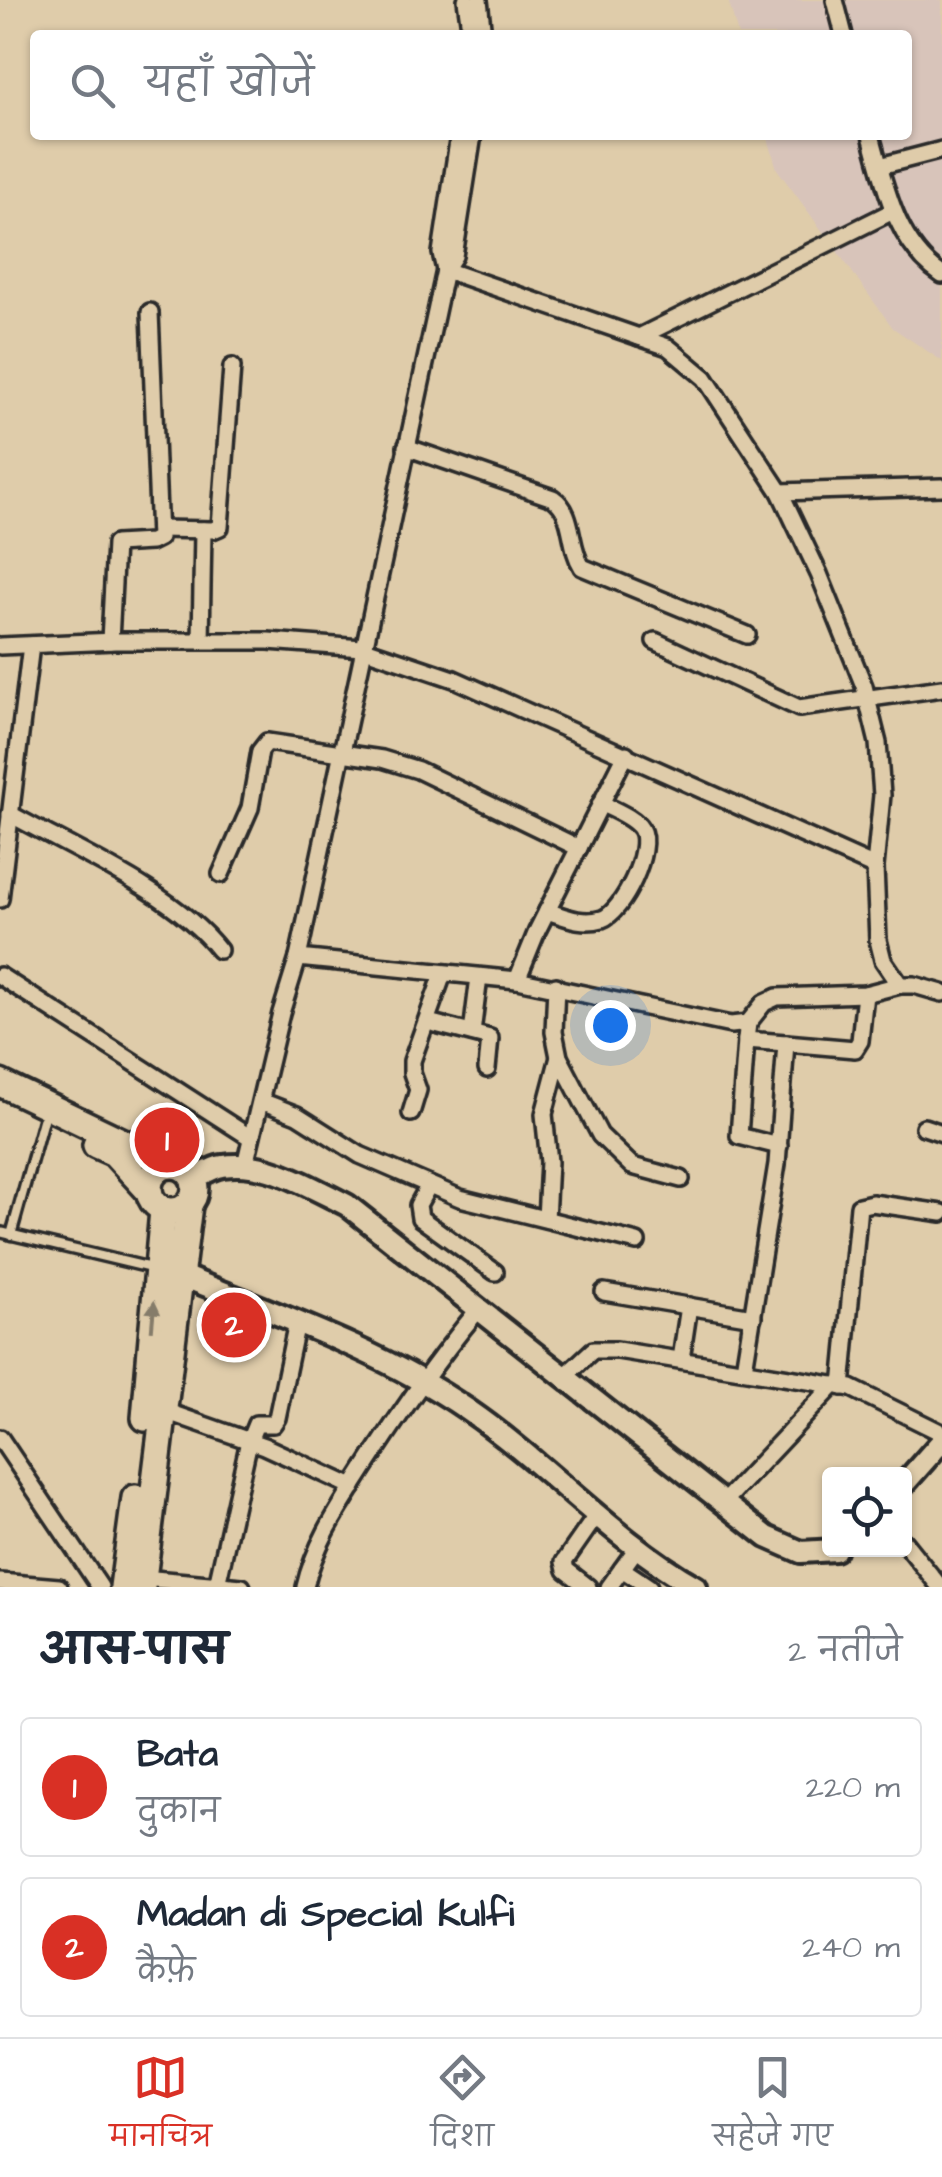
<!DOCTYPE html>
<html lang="hi">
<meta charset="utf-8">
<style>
body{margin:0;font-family:"Architects Daughter","Playpen Sans Deva",sans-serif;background:#f2f2f3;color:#1f2937}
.controls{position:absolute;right:30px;bottom:30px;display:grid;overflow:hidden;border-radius:10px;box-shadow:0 2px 8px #0004}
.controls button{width:90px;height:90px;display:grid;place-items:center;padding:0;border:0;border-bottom:2px solid #e0e1e3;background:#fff;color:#1f2937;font:50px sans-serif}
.you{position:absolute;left:610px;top:1025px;width:35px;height:35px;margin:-25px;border:8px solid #fff;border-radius:50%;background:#1a73e8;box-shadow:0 0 0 15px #1a73e833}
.badge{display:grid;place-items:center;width:65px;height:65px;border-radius:50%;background:#d93025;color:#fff;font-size:32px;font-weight:700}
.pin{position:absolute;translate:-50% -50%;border:5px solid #fff;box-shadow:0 2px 10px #0006}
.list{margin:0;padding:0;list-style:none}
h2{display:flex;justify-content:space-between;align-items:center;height:130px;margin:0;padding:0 40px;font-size:42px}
h2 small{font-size:32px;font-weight:400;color:#747a83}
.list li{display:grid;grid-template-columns:65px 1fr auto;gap:30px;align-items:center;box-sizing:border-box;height:140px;margin:0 20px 20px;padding:0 20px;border:2px solid #e0e1e3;border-radius:10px}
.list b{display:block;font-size:38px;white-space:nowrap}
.list p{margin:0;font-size:32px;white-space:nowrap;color:#747a83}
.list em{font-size:32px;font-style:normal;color:#747a83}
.icon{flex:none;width:55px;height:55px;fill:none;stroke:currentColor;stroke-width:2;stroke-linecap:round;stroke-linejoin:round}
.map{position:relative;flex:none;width:942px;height:1587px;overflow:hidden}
.search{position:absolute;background:#fff;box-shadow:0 2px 8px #0004;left:30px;right:30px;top:30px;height:110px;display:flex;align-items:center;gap:25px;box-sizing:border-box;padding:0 35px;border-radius:10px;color:#747a83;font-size:38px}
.sheet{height:450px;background:#fff}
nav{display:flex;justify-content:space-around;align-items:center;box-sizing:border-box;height:140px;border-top:2px solid #e0e1e3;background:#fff;font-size:28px;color:#747a83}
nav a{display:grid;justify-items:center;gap:5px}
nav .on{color:#d93025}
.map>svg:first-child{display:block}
</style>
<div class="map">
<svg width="942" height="1587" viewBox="0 0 942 1587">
<rect width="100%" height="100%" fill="#dfccaa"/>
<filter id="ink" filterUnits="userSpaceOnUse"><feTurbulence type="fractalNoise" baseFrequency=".01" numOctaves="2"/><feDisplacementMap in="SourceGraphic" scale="20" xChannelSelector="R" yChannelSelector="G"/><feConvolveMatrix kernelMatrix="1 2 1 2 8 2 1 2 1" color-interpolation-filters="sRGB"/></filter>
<g filter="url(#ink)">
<polygon fill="#d8c4ba" points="728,0 942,0 942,361 893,328 777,169 767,135 907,135 907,35 738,35"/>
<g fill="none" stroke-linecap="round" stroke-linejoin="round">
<g stroke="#2b2b2b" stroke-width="15">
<g id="service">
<polyline points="0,1232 151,1268"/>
<polyline points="11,1235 43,1120"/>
</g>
</g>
<g stroke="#2b2b2b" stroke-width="22">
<g id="minor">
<polyline points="466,0 471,35"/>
<polyline points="479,0 483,35"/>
<polyline points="835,0 844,35"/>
<path d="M871,135C885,186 896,244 942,275"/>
<polyline points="880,166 942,150"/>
<polyline points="445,270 668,347 705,378 780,492 819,574 864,686 878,743 882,795 875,867 878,940 883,960 900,985"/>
<polyline points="445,270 441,253 459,135"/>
<polyline points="639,337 893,211"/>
<path d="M406,447L553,498C575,513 568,545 582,567L747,635"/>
<polyline points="780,492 942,487"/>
<polyline points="159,529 213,530 220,527 232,367"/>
<polyline points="110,641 115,544 151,542 159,538 150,312"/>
<polyline points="201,641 203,530"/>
<polyline points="655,641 799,708 942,688"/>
<polyline points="0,646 115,641 268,641 362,648 454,679 875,867"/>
<path d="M10,814C74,850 175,893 219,950"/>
<polyline points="221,874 250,808 260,751 267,742 382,759 418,770 579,848"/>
<polyline points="0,899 31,645"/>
<path d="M547,911C565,917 583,925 602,919C623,912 653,849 641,829C634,817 613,810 601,803"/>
<polyline points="298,958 517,980 731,1025 748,1023 764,1003 777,997 865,994 900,985 914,985 942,993"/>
<polyline points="0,976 251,1138"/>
<polyline points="517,980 537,931 626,754"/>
<polyline points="556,986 554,1032 559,1057 600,1135 632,1166 681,1179"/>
<polyline points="428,1022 490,1038 487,1069"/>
<polyline points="472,1033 479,977"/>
<polyline points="746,1040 739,1136 779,1146"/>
<polyline points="786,1043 855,1049 860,1041 865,994"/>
<polyline points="261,1101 297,1115 360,1155 460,1198 637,1242"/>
<polyline points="411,1113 418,1090 412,1073 412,1061 443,974"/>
<polyline points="924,1127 942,1133"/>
<polyline points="245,1165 281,1013 298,958 445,270 454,256 473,135"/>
<polyline points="429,1185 418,1205 420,1218 495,1272"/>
<polyline points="546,1219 549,1162 544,1114 559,1057"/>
<polyline points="604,1292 753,1317"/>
<polyline points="681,1359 689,1306"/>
<polyline points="744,1369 777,1164 786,1043 746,1040 748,1023"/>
<polyline points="565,1376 593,1350 617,1350 851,1388 942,1433"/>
<polyline points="842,1387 859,1206 872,1203 942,1213"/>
<polyline points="162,1410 264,1446 353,1487"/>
<polyline points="0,1438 100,1587"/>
<polyline points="724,1502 834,1385"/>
<polyline points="904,1542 940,1587"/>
<polyline points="622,1569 649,1587"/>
<polyline points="143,1578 242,1587"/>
<polyline points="0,1582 59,1587"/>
<polyline points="217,1585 249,1441 256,1424 273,1424 277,1418 297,1322"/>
<path d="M305,1587C315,1543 340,1507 364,1469C401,1412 435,1362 478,1310"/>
<polyline points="588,1587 566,1570 564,1562 596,1516"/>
<polyline points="609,1587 637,1548"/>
</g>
</g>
<g stroke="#2b2b2b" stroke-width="28">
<g id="tertiary">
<path d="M194,1179C203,1174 213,1167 223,1166C266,1159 310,1187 347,1205L767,1537L801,1552L835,1550"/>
<path d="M180,1275C278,1315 381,1350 468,1410C548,1465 612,1539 696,1587"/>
<polyline points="904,1484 942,1441"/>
</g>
</g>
<g stroke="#2b2b2b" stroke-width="32">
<g id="primary">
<polyline points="0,1083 171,1165"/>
<polyline points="96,1145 114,1153 148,1190"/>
<circle cx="172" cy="1188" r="23"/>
<polyline points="145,1418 163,1210"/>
<polyline points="123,1587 135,1498"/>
<polyline points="142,1587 189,1205"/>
</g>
</g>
<use href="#service" stroke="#dfccaa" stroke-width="8"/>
<use href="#minor" stroke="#dfccaa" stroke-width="15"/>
<use href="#tertiary" stroke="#dfccaa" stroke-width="20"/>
<use href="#primary" stroke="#dfccaa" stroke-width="25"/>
</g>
<defs><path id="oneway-solid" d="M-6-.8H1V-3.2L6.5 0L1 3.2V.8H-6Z" transform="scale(2.5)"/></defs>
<use fill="#857c6a" href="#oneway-solid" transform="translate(153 1316) rotate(-85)"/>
</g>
</svg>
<div class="controls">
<button><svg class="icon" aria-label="locate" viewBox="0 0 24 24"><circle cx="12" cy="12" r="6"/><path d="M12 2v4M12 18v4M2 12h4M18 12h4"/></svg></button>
</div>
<div class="you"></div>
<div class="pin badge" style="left:167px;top:1140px">1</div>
<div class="pin badge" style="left:234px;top:1325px">2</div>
<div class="search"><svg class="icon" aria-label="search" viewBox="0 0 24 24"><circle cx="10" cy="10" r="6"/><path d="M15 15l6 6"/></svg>यहाँ खोजें</div>
</div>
<section class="sheet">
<h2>आस-पास<small>2 नतीजे</small></h2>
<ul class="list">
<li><span class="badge">1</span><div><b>Bata</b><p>दुकान</p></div><em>220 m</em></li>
<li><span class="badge">2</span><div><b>Madan di Special Kulfi</b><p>कैफ़े</p></div><em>240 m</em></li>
</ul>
</section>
<nav>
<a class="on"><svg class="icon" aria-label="map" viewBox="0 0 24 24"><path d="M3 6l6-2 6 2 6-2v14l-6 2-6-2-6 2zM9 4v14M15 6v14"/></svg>मानचित्र</a>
<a><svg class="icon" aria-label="directions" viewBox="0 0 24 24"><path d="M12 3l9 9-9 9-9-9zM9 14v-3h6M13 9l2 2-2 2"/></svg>दिशा</a>
<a><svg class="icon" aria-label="saved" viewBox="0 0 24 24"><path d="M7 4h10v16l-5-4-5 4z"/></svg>सहेजे गए</a>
</nav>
